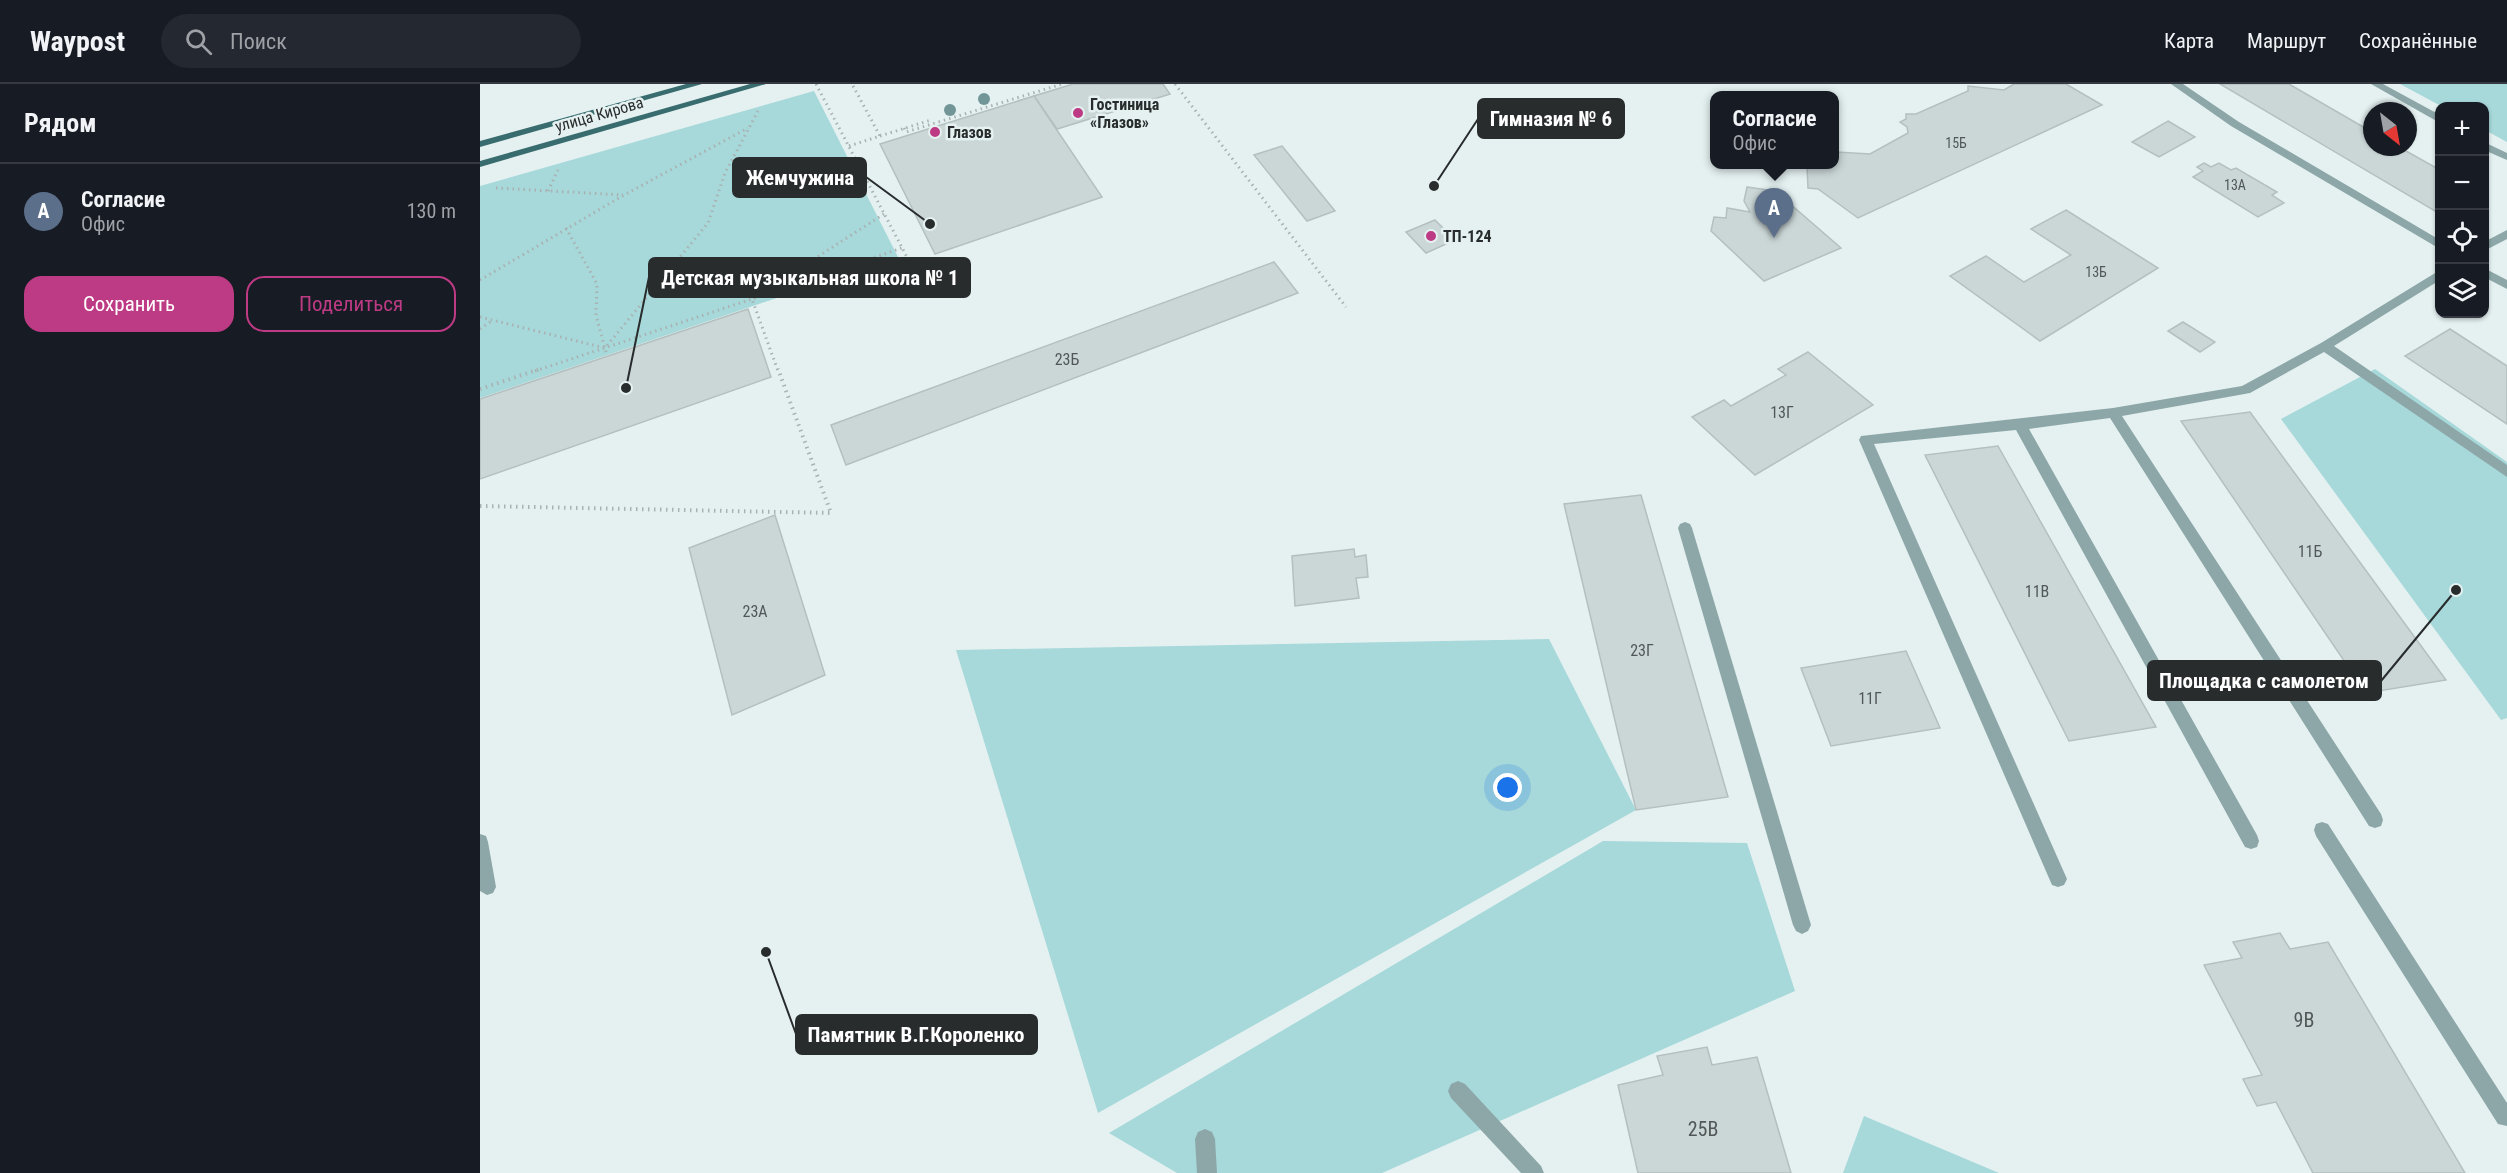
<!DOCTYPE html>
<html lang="ru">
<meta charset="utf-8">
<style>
body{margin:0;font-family:"Roboto Condensed",sans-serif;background:#242831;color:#f1f3f6}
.controls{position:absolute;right:18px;top:18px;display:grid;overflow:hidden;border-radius:12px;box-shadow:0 2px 4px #0004}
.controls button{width:54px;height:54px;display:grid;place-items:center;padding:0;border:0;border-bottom:2px solid #363941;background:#171b24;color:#f1f3f6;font:30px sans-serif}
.compass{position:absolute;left:1883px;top:18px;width:54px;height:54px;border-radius:50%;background:#171b24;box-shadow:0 2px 4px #0004;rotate:149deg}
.you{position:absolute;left:1028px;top:704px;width:21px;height:21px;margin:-15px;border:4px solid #fff;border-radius:50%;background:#1a73e8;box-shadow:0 0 0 9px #1a73e833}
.badge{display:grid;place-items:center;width:39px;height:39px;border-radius:50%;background:#bd3b84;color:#fff;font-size:20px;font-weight:700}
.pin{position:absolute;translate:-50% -50px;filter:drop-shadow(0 2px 3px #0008)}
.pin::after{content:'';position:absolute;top:32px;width:21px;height:18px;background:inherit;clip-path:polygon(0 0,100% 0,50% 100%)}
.popup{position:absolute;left:1230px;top:7px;width:129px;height:78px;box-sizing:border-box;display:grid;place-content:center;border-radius:12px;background:#171b24;filter:drop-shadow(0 2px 4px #0005);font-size:20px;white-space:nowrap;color:#9ea1a6}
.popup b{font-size:22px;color:#f1f3f6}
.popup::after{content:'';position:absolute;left:50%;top:100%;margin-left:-12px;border:12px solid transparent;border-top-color:#171b24}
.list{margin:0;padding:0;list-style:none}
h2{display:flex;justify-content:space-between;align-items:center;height:78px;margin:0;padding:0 24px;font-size:26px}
h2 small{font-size:20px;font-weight:400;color:#9ea1a6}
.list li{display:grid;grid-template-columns:39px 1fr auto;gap:18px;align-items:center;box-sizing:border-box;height:96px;padding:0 24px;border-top:2px solid #363941}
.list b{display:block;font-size:22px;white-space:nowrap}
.list p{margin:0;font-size:20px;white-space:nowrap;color:#9ea1a6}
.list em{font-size:20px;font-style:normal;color:#9ea1a6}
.actions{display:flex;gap:12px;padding:18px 24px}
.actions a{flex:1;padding:14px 0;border:2px solid #bd3b84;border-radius:18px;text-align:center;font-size:21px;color:#bd3b84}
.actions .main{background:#bd3b84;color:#fff}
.icon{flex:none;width:33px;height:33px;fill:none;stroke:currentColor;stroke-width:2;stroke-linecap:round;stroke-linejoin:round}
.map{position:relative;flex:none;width:2027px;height:1089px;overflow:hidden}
header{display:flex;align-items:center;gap:36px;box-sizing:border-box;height:84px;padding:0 30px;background:#171b24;border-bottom:2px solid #363941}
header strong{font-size:28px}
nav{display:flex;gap:33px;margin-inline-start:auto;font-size:21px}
.search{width:420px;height:54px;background:#242831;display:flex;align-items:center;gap:15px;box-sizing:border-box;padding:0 21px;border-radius:33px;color:#9ea1a6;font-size:22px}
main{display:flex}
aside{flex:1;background:#171b24}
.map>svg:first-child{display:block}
</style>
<header>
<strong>Waypost</strong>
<div class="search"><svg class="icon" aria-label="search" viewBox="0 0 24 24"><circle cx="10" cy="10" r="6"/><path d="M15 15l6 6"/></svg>Поиск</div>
<nav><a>Карта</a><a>Маршрут</a><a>Сохранённые</a></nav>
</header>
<main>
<aside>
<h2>Рядом<small></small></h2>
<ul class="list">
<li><span class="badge" style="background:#5c6f8a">A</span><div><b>Согласие</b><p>Офис</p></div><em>130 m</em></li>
</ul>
<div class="actions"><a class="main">Сохранить</a><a>Поделиться</a></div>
</aside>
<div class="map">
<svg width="2027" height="1089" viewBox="0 0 2027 1089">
<rect width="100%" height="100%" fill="#e5f1f1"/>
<g fill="#a7d8da">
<polygon points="1920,0 2027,0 2027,58 2005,46 2004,22 1961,22"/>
<polygon points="334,7 418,173 0,314 0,102"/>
<polygon points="1895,285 2027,378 2027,634 2021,636 1801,335"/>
<polygon points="1069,555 1156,726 618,1029 476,566"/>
<polygon points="1123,757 1267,759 1315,907 902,1089 697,1089 629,1049"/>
<polygon points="1384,1032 1519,1089 1363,1089"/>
</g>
<g fill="#cbd7d7" stroke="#b4bfbf" stroke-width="1.5">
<polygon points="593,0 683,0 690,10 577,45 554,12"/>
<polygon points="1534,0 1586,0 1622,21 1378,134 1338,105 1328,104 1327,82 1354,80 1354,72 1358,72 1357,68 1390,70 1428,49 1427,43 1420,38 1426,35 1426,30 1436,30 1488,7 1488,2 1524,6"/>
<polygon points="1740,0 1809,0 1892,48 1892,63 1919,63 1960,86 1960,130"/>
<polygon points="554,12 622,113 455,170 400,60"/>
<polygon points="1688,37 1715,53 1679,73 1652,58"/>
<polygon points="802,62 855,127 827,137 774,71"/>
<polygon points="1724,79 1731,83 1739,79 1751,86 1756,84 1797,108 1792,111 1804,119 1778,133 1713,93 1723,87 1717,83"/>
<polygon points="1267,103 1295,107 1361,164 1284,197 1231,147 1234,133 1246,134 1247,124 1270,128 1264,117"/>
<polygon points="1586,126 1678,184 1560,257 1470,192 1506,172 1544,198 1591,171 1551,145"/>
<polygon points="955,136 975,156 946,169 926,148"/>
<polygon points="794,178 818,209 366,381 351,341"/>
<polygon points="268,225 291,293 0,395 0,315"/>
<polygon points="1703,238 1735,258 1720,268 1688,247"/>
<polygon points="1970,245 2027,282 2027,340 1925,272"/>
<polygon points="1328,268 1393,321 1275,391 1212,333 1244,316 1251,322 1306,291 1298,285"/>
<polygon points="1770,328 1966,596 1886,609 1701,337"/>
<polygon points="1518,362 1676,643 1589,657 1445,371"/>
<polygon points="1161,411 1248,713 1156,726 1084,420"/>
<polygon points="295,431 345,591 252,631 209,464"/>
<polygon points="874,465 875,473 886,471 888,493 876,494 879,514 815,522 812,472"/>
<polygon points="1426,567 1460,644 1351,662 1321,584"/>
<polygon points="1800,849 1810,865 1848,858 1985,1089 1833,1089 1796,1018 1777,1022 1763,995 1782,991 1724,881 1762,874 1753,858"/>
<polygon points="1227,963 1232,981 1277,973 1311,1089 1158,1089 1138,1001 1183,991 1177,972"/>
</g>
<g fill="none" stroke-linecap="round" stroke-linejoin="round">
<g stroke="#a9b2b2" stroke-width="3" stroke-dasharray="1.5 4" stroke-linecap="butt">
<polyline points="336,0 439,196"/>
<polyline points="695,0 866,223"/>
<polyline points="424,44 426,48 582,0"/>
<polyline points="400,52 451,36"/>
<polyline points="369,62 400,52 372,0"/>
<polyline points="16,104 143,111"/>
<polyline points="68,107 78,86"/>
<polyline points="404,130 272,215 422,164"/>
<polyline points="86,144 117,200 116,231 127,272"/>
<polyline points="0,196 144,111 268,44"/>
<polyline points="0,233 125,264 228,139 245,89 278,27"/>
<polyline points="0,245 13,236"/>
<polyline points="55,287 272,215 298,287"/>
</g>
<g stroke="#a9b2b2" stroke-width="4" stroke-dasharray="1.5 4.5" stroke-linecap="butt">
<polyline points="0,305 60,285"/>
<polyline points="0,422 351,429 298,285"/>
</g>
<g fill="#8da7a8" fill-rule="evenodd">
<polygon points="1691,0 1703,0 1759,38 1960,156 1960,165 1751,42"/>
<polygon points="1891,0 1903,0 1960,31 1960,39"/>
<polygon points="2004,58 2027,69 2027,76 2004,66"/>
<polygon points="2027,146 2027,155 2004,167 2004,158"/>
<polygon points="2004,184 2027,196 2027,205 2004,193"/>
<polygon points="1960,186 1960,196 1854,262 2027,381 2027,393 1844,268 1770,309 1642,332 1901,730 1903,736 1901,742 1895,744 1889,742 1630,334 1549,345 1777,751 1779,757 1777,763 1771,765 1765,763 1536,346 1394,360 1587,795 1584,801 1578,803 1572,801 1379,356 1381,352 1633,324 1762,302 1841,259"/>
<polygon points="1205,438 1210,440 1212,444 1331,841 1328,847 1322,850 1316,847 1313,841 1198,444 1200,440"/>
<polygon points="1842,738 1848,740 2027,1019 2027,1042 2018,1040 1836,752 1834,746 1836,740"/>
<polygon points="0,750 6,752 8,758 16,803 13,809 7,811 0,807"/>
<polygon points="978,997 985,1000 1061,1082 1064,1089 1041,1089 971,1014 968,1007 971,1000"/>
<polygon points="725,1045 732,1048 735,1055 737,1089 717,1089 715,1055 718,1048"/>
</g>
<g fill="#386c6e" fill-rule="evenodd">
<polygon points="206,0 222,0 0,63 0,57"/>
<polygon points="270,0 286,0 0,83 0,77"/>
</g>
</g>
<g fill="#729698">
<circle cx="504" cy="15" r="6"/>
<circle cx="470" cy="26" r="6"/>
</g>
<g fill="#bd3b84" stroke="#e5f1f1" stroke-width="2">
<circle cx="598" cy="29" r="6"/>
<circle cx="455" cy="48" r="6"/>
<circle cx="951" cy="152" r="6"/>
</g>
<g text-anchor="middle" stroke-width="5" stroke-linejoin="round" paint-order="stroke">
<g font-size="14" fill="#515757">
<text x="1476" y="64">15Б</text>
<text x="1755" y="106">13А</text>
<text x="1616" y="193">13Б</text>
</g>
<g font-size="16" font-weight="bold" fill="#282c2c" stroke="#e5f1f1" text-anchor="start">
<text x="610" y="26">Гостиница<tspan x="610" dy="18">«Глазов»</tspan></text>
<text x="467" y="54">Глазов</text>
<text x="963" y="158">ТП-124</text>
</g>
<g font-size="16" fill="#282c2c" stroke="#e5f1f1">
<text transform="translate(119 30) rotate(-16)" y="6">улица Кирова</text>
</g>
<g font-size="16" fill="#515757">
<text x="587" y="281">23Б</text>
<text x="1302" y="334">13Г</text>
<text x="1830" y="473">11Б</text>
<text x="1557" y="513">11В</text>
<text x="275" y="533">23А</text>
<text x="1162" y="572">23Г</text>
<text x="1390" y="620">11Г</text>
</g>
<g font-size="20" fill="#515757">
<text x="1824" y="943">9В</text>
<text x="1223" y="1052">25В</text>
</g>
</g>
<path fill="none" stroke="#282c2c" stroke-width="2" d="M954 102L998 35M450 140L386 93M146 304L169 193M1976 506L1901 597M286 868L316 950"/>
<g fill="#282c2c" stroke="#e5f1f1" stroke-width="2">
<circle cx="954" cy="102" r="6"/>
<circle cx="450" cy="140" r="6"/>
<circle cx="146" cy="304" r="6"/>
<circle cx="1976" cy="506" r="6"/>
<circle cx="286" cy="868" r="6"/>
</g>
<g fill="#282c2c" stroke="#282c2c" stroke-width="2">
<rect x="998" y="15" width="146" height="39" rx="6"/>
<rect x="253" y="74" width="133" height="39" rx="6"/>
<rect x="169" y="174" width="321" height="39" rx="6"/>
<rect x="1668" y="577" width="233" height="39" rx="6"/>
<rect x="316" y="931" width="241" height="39" rx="6"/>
</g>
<g font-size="21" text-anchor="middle" font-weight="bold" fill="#fff">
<text x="1071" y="42">Гимназия № 6</text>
<text x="320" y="101">Жемчужина</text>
<text x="330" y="201">Детская музыкальная школа № 1</text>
<text x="1784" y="604">Площадка с самолетом</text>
<text x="436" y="958">Памятник В.Г.Короленко</text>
</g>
</svg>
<div class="controls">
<button>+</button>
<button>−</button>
<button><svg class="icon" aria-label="locate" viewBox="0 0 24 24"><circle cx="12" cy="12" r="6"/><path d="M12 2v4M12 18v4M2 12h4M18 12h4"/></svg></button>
<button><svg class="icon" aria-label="layers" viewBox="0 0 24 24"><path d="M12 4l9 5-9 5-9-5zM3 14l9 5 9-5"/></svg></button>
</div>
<svg class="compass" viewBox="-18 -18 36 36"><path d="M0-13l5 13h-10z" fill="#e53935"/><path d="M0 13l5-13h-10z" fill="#9ea1a6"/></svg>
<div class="you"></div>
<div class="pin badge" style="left:1294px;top:154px;background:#5c6f8a">A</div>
<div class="popup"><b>Согласие</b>Офис</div>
</div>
</main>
